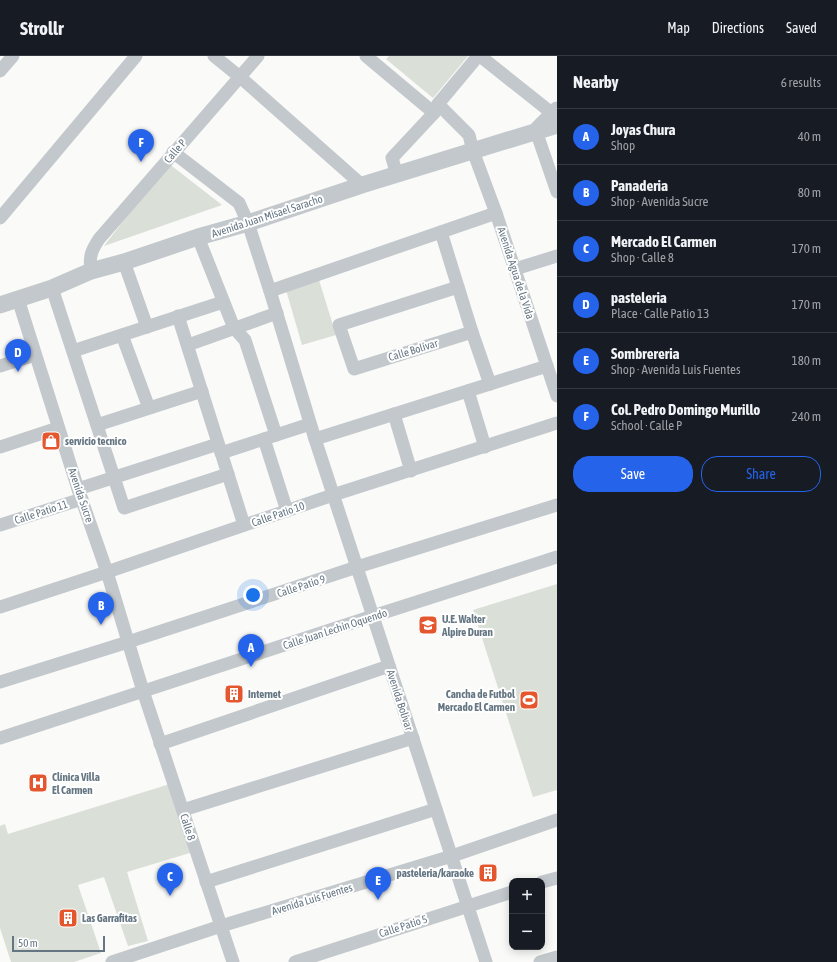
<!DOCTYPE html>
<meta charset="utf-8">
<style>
body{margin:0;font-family:"Asap Condensed",sans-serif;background:#20242c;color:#f1f3f6}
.controls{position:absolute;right:12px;bottom:12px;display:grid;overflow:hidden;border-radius:8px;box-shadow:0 2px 10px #0003}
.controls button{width:36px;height:36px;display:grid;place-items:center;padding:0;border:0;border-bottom:1px solid #363941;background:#171b24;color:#f1f3f6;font:20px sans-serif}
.scale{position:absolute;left:12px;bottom:10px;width:93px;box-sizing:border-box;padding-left:4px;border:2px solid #657683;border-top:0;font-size:11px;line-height:14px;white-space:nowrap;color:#657683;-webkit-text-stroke:3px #fff;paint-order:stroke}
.you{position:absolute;left:253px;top:539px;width:14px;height:14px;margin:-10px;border:3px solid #fff;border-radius:50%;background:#1a73e8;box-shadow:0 0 0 6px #1a73e833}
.badge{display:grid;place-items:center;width:26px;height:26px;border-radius:50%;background:#2563eb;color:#fff;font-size:13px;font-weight:700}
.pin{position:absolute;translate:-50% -33px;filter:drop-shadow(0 1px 2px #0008)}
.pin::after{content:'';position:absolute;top:21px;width:14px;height:12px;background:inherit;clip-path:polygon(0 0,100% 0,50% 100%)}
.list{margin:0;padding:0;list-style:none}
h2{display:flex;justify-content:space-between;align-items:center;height:52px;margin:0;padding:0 16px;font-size:17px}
h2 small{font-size:13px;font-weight:400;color:#9ea1a6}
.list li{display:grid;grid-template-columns:26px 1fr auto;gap:12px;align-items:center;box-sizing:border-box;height:56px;padding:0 16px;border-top:1px solid #363941}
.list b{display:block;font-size:15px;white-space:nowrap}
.list p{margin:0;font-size:13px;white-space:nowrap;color:#9ea1a6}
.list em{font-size:13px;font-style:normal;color:#9ea1a6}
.actions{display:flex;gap:8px;padding:12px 16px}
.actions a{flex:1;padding:9px 0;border:1px solid #2563eb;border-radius:16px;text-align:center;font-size:14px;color:#2563eb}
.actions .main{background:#2563eb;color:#fff}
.map{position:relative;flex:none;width:557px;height:906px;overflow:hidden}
header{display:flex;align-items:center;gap:24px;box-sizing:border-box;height:56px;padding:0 20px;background:#171b24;border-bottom:1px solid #363941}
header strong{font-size:19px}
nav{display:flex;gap:22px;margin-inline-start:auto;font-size:14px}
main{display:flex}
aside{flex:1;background:#171b24}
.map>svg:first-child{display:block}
</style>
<header>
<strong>Strollr</strong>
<nav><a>Map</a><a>Directions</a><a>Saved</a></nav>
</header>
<main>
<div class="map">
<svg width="557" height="906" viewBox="0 0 557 906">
<rect width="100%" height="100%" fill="#fafaf8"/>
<g fill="#dadfd7">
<polygon points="389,0 468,0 433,42 386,3"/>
<polygon points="168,107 222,149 104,190"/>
<polygon points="319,224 336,279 302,289 286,234"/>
<polygon points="557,528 557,734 533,741 473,554"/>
<polygon points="170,728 193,796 127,816 148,885 128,890 104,821 78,829 101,897 74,906 11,906 0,872 0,770 5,768 8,778"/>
</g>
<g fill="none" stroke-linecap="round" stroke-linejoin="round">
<g stroke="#c3c8cc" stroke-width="13">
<polyline points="214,0 240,21 362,129"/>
<polyline points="366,0 434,57"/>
<polyline points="480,0 553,58"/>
<polyline points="0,15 13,0"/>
<polyline points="438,48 469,79 473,95 496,157 557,340"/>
<polyline points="536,75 557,136"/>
<polyline points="173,96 239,147 248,167 270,235 315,383 486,906"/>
<polyline points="397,119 392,102 434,57 438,48 478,0"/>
<polyline points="0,162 136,0"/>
<polyline points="441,176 472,276 490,328"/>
<polyline points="198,181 234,272 245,284 276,379"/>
<polyline points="124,206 147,271"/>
<polyline points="515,213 557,200"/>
<path d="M91,215C89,201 91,195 99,183L258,0"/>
<polyline points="458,231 339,269 354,313 472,276"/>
<polyline points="52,232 124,452 228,418"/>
<polyline points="270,235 496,157"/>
<polyline points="18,243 78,433 107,516 143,635 233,906"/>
<polyline points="178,260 244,469"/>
<polyline points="122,279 149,352"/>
<polyline points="188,289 277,257"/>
<polyline points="73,295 223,246"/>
<polyline points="0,310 35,299"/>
<polyline points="468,335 485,391"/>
<polyline points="394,358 411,415"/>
<polyline points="97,369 202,335"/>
<polyline points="264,383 287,455"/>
<polyline points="315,383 547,310"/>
<polyline points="0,391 58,372"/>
<polyline points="221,397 310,368"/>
<polyline points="78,433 218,388"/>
<polyline points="0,469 82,443"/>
<polyline points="0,551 107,516 333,439 557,367"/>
<polyline points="0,626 128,586 357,511 557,449"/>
<polyline points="0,682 373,560 557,501"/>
<polyline points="160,688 389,610"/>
<polyline points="183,754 413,682"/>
<polyline points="206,826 436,753"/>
<polyline points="542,826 557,822"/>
<polyline points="112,906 221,870 452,800 557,764"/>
<polyline points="295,906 512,836"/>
<polyline points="540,906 557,901"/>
</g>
<g stroke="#c3c8cc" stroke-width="17">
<polyline points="538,73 557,54"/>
<polyline points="0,249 52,232 91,215 124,206 198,181 248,167 362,129 557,69"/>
</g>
</g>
<defs>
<g id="shop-square" transform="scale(1)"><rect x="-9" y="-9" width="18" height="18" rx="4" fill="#e4572e" stroke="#fff"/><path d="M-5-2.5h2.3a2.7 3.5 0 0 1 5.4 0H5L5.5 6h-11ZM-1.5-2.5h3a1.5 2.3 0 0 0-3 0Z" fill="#fff"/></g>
<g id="school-square" transform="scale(1)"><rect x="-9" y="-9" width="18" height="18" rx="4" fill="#e4572e" stroke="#fff"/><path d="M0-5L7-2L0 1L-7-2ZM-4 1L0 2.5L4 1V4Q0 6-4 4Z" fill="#fff"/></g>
<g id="building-square" transform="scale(1)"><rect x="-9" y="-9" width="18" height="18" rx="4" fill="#e4572e" stroke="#fff"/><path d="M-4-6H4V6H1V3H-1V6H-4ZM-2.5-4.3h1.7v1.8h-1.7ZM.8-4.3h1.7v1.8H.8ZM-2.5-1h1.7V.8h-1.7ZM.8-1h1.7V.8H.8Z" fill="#fff"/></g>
<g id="stadium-square" transform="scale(1)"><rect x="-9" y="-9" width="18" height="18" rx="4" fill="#e4572e" stroke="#fff"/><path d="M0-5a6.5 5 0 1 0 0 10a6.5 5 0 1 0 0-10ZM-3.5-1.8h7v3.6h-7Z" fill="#fff"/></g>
<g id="hospital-square" transform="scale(1)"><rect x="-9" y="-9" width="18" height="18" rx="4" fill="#e4572e" stroke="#fff"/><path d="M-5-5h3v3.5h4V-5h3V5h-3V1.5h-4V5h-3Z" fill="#fff"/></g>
</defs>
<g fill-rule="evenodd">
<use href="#shop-square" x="51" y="385"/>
<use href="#school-square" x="428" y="569"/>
<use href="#building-square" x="234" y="638"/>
<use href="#stadium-square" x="529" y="644"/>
<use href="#hospital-square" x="38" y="727"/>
<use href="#building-square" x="488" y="817"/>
<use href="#building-square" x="68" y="862"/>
</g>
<g text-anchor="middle" stroke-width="4" stroke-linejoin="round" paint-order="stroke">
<g font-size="11" fill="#657683" stroke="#fff">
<text transform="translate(175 95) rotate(-49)" y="4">Calle P</text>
<text transform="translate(267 160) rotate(-18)" y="4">Avenida Juan Misael Saracho</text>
<text transform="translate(516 217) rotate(72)" y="4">Avenida Agua de la Vida</text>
<text transform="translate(413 294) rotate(-17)" y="4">Calle Bolívar</text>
<text transform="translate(81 439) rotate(71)" y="4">Avenida Sucre</text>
<text transform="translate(41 456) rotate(-18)" y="4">Calle Patio 11</text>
<text transform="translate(278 458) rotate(-19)" y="4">Calle Patio 10</text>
<text transform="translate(301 530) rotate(-18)" y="4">Calle Patio 9</text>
<text transform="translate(335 573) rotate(-18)" y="4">Calle Juan Lechin Oquendo</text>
<text transform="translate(400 644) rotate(72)" y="4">Avenida Bolívar</text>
<text transform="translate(188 771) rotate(72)" y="4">Calle 8</text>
<text transform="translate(312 843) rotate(-17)" y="4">Avenida Luis Fuentes</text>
<text transform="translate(403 870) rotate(-18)" y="4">Calle Patio 5</text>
</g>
<g font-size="11" font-weight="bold" fill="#657683" stroke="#fff" text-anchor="start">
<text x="65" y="389">servicio tecnico</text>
<text x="442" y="567">U.E. Walter<tspan x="442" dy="13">Alpire Duran</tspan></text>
<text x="248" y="642">Internet</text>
<text x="515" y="642" text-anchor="end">Cancha de Futbol<tspan x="515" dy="13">Mercado El Carmen</tspan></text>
<text x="52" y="725">Clínica Villa<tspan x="52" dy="13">El Carmen</tspan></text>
<text x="474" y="821" text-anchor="end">pasteleria/karaoke</text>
<text x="82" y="866">Las Garrafitas</text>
</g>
</g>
</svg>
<div class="controls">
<button>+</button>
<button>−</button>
</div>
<div class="scale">50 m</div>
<div class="you"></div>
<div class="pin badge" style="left:251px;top:611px">A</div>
<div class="pin badge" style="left:101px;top:569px">B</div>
<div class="pin badge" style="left:170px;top:840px">C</div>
<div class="pin badge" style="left:18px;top:316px">D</div>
<div class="pin badge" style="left:378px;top:844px">E</div>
<div class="pin badge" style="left:141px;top:106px">F</div>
</div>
<aside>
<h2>Nearby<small>6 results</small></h2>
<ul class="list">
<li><span class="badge">A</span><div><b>Joyas Chura</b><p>Shop</p></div><em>40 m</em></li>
<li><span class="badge">B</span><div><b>Panaderia</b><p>Shop · Avenida Sucre</p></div><em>80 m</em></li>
<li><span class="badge">C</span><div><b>Mercado El Carmen</b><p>Shop · Calle 8</p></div><em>170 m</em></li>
<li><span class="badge">D</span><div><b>pasteleria</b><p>Place · Calle Patio 13</p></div><em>170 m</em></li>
<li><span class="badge">E</span><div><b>Sombrereria</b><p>Shop · Avenida Luis Fuentes</p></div><em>180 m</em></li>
<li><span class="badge">F</span><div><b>Col. Pedro Domingo Murillo</b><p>School · Calle P</p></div><em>240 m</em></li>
</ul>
<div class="actions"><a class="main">Save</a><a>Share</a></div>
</aside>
</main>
